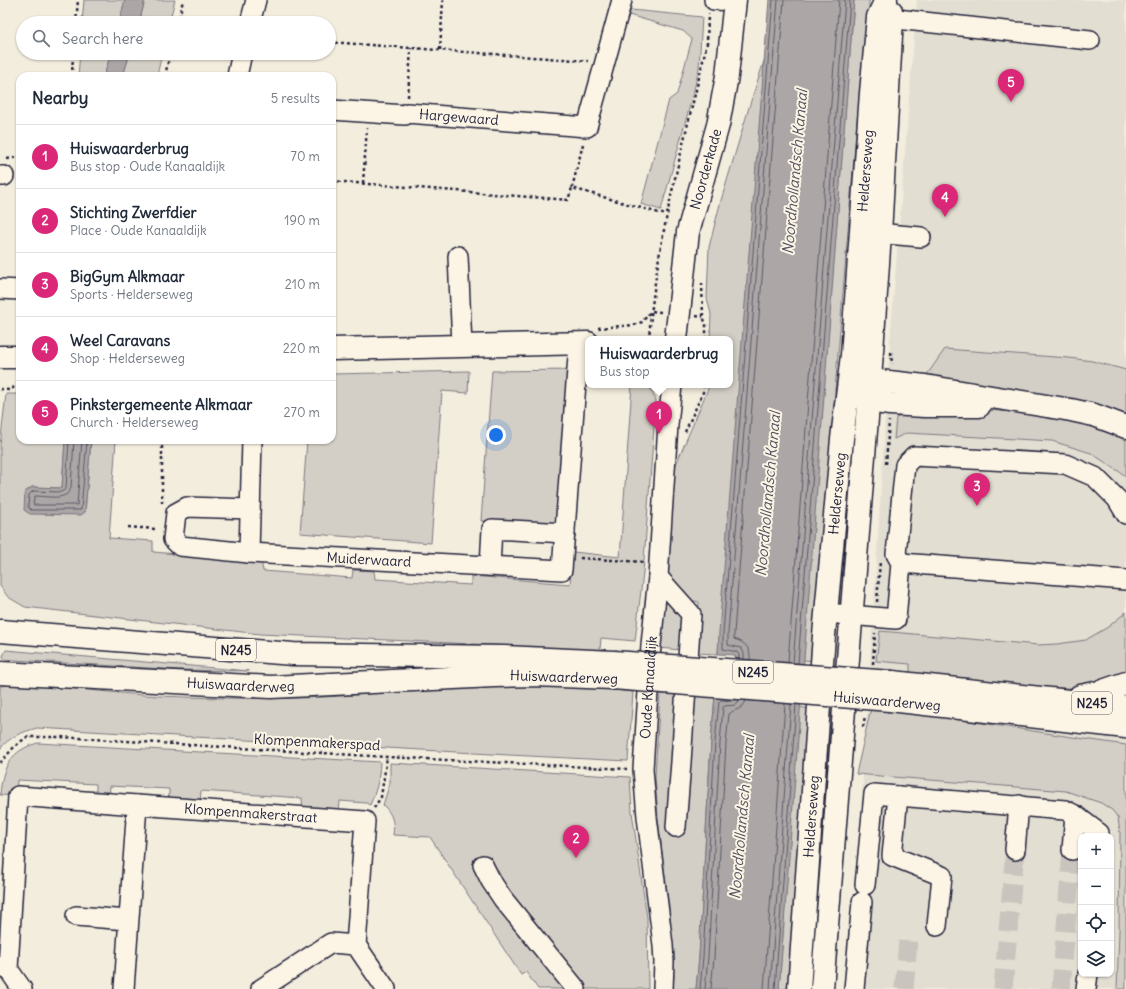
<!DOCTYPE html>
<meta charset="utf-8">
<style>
body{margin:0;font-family:Delius,sans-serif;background:#f6f6f7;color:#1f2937}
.controls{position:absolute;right:12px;bottom:12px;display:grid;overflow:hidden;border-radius:8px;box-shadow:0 1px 3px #0004}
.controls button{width:36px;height:36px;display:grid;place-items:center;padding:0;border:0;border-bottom:1px solid #e0e1e3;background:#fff;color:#1f2937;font:20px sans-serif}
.you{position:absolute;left:496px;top:435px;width:14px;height:14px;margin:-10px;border:3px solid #fff;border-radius:50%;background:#1a73e8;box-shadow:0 0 0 6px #1a73e833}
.badge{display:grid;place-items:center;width:26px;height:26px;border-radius:50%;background:#db2777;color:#fff;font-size:13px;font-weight:700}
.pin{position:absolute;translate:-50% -33px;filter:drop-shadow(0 1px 2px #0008)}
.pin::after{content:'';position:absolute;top:21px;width:14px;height:12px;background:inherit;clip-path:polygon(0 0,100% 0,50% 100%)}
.popup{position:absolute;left:585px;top:336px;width:148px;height:52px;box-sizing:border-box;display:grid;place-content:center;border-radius:8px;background:#fff;filter:drop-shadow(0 1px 3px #0005);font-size:13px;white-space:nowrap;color:#747a83}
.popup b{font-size:15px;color:#1f2937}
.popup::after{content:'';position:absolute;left:50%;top:100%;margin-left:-8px;border:8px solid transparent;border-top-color:#fff}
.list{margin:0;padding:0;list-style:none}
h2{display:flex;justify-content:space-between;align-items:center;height:52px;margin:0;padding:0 16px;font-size:17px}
h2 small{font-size:13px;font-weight:400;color:#747a83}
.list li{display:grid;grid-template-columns:26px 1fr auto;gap:12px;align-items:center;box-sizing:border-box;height:64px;padding:0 16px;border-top:1px solid #e0e1e3}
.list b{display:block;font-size:15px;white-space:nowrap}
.list p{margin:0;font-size:13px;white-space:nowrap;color:#747a83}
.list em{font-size:13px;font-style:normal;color:#747a83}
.icon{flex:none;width:22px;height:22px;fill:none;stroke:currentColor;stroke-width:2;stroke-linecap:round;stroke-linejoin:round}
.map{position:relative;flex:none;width:1126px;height:989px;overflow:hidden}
.search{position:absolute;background:#fff;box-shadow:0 1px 3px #0004;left:16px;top:16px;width:320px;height:44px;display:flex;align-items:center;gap:10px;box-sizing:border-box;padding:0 14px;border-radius:22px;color:#747a83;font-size:15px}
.panel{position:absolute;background:#fff;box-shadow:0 1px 3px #0004;left:16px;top:72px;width:320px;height:372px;border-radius:12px}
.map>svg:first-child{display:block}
</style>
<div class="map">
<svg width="1126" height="989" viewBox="0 0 1126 989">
<rect width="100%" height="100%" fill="#f3edde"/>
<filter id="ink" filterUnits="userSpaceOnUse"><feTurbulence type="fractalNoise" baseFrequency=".025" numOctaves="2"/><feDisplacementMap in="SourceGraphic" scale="8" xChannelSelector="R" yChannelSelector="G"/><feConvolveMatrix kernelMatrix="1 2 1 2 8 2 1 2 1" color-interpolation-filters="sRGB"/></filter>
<g filter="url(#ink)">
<path fill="#e3ded2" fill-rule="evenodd" d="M917,0H1126V989H850L890,342ZM1081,836H1111V974H1081Z"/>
<g fill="#d4cfc6" stroke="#7b7880">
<polygon points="84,0 125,0 119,23 82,23"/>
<polygon points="145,0 175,0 169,23 139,23"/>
<polygon points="854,0 869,0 869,9 863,77 857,120 813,661 803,660"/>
<polygon points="631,10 702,17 699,68 693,94 661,210 641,204 669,100 677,94 692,39 683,31 629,15"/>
<polygon points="80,53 111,53 104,76 78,76"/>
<polygon points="130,53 162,53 157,76 123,76"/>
<polygon points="765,58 718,654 695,653 699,602 684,599 665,571 674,469 708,389 708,385 730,385 730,339 710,339 711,314 707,298 709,247 720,204 750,104"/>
<polygon points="945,349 1069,358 1092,361 1126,370 1126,416 924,379"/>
<polygon points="573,370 560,528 481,521 492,371"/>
<polygon points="469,371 468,393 442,391 431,543 300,533 307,440 332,440 332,374"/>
<polygon points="632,385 648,385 656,400 643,573 635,641 601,638 600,650 260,634 25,607 8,597 0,586 0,445 6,394 20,394 20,440 65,440 62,488 32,487 25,492 85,512 91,440 116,440 109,538 153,541 153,552 261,561 263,571 352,578 353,570 374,571 375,579 471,585 471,576 570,584 573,552 620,557"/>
<path d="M985,410C1030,413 1086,415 1126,439V476L1091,453L1052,441L907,433L894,439L896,418L915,411Z"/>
<polygon points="662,593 684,619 681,650 658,648"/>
<polygon points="1126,612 1126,672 1101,682 1075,688 1049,688 910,675 910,664 876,661 880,631 1038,645 1057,644 1086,640 1089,638 1108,627"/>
<polygon points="6,650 249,671 182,670 15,660 4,659 3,656"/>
<path d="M4,685C56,685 107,693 159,696C205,698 252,699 298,698C350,697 401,690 453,687C513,685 573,685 633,692L628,761L509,755L37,728C22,732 9,737 0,749V687Z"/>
<polygon points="660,694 715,696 711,742 699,957 696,989 673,989 674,976 669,908 658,818 655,776"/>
<polygon points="799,707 810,709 788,989 779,989"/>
<path d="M871,708C957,718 1041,733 1126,745V989H1117L1119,931L1120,833L1118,818L1112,810L1101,803L1066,791L856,774Z"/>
<path d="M38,743L380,762C379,780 377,789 370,805L366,803L340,801L339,813L303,811L302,798L201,791L200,803L169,801V789L110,786L109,798L96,797V784L17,780L16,796L0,795C2,767 11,750 38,743Z"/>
<path d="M390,763L630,777L632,812L647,918L648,989H538L526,972L521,975L430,837L393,835C395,823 392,813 383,805L390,783Z"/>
</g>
<g fill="#aca7a6" stroke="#75727b">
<polygon points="125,0 145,0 139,23 119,23"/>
<polygon points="769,0 854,0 779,989 696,989 699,957 711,742 715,696 732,697 735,655 718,654 719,632"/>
<polygon points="111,53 130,53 123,76 104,76"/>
<polygon points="65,440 91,440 85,512 81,515 30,514 24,510 25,492 32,487 62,488"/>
</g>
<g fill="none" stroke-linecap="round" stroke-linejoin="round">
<g stroke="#595766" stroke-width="1">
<polyline points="69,440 66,489 61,492 33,491 29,495 28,507 31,510 81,510 87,440"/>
<path d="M74,440L71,487C68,502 47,496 35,496L33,503L34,505H77L82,440"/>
<polyline points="739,659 739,655 737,652 723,649 723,633 773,0"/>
<polyline points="744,659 744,653 741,648 728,645 728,633 778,0"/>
<path d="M750,660C751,648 745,642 734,639V633L784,0"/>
<polyline points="788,662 839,0"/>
<polyline points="793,663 845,0"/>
<polyline points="798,663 850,0"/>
<polyline points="700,989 703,957 715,742 719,702 721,700 731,701 734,700"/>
<polyline points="705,989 708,957 720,743 723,707 725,706 735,705 740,700"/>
<path d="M711,989L714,958L726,743L729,714C736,708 741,711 746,701"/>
<polyline points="764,989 785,704"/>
<polyline points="770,989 791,704"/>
<polyline points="775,989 796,705"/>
</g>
<g stroke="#c9c4bd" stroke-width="19" stroke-dasharray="19 10" stroke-linecap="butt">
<polyline points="904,989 908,941"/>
<polyline points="1003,989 1015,850"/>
<polyline points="1061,989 1072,850"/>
</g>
<g stroke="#22223b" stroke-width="22">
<g id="minor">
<polyline points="714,0 735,1"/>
<polyline points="878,17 1090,40"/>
<polyline points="250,23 256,0"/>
<polyline points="237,76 242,53"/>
<path id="s1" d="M332,110L405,115L407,113L587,127L622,0"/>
<polyline points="0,176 4,176"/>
<polyline points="865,232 921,237"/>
<polyline points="458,256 462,346"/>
<polyline points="0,289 20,290"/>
<path id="s2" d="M250,509L187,507L176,513L173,539L180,546L249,553L562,570L579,343"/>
<polyline points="249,553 252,440"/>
<polyline points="901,563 1126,580"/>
<polyline points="490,566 492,529 565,533"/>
<polyline points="658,577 691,614 681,762 676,827"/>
<polyline points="826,613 896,619 901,563 896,554 905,465 914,456 1065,464 1095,477 1117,499 1126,514"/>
<polyline points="898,796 892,856 942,876 937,926"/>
<path id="s3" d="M137,805L365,821L356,945"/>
<polyline points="1015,850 1019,805"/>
<polyline points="1072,850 1075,815"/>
<polyline points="483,865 491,881 503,899 576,989"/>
<polyline points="865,885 874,794 1065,810 1075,815 1099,833 1099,836"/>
<polyline points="76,916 128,920"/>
<polyline points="22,989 8,969 18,796 137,805 124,989"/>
<polyline points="261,989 331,943 356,945 386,989"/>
<path id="s4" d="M663,989L664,962L663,945L647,817L643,769L651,645L658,577L668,425L672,385"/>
<polyline points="854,989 862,902"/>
<polyline points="1086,989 1088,974"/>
</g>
</g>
<g stroke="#22223b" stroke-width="25">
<g id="major">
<path id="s5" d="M676,339L688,232L718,125L722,103L727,76L735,0"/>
<polyline points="332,349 588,343"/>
<polyline points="0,357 20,357"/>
<path id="s6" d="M799,989L824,635L842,439L852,355L871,93L878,17L886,0"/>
<polyline points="822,989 870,380 880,234 892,18 891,11"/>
</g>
</g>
<g stroke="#22223b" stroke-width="25">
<g id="highway">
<polyline points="848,391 870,380 925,386 1071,410 1094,415 1126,427"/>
<polyline points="848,391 868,401 890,404 925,406 979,406"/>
<polyline points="0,631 293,654 504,657 614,662"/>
<path id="s7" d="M0,673L271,687L494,676L534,675L613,678"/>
<polyline points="892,682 1126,707"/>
<polyline points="1080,696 1100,692 1126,683"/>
<polyline points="890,700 1126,727"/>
</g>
</g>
<g stroke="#22223b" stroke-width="2.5" stroke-dasharray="3 3" stroke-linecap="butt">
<polyline points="76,23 78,0"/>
<polyline points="178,23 183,0"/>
<polyline points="329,42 588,61"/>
<polyline points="440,50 443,0"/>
<polyline points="72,76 73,53"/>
<polyline points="165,76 170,53"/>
<polyline points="408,97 411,48"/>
<polyline points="583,144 572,188 666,215"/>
<polyline points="7,159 20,157"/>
<polyline points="332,181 568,200 572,188"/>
<polyline points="363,183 367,128"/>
<polyline points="702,283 703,317 706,324 706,339"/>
<polyline points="696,316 703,317"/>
<polyline points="598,328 634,325 642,322 651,311 661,312"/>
<path d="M649,339C656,238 685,141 707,43L708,14"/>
<polyline points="891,352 892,364"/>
<polyline points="0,389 9,390 20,384"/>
<polyline points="685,432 704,390 704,385"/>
<polyline points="886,464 889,421"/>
<polyline points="162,503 162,440"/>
<polyline points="128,527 155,529 157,527"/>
<polyline points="580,558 643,562"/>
<polyline points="877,602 880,561"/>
<polyline points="873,664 875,633"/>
<polyline points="863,727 865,716"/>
<polyline points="0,763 15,746 27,737 61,737 387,757 627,769"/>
<polyline points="374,808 381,797 387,757"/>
</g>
<use href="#minor" stroke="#fcf5e5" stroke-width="19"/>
<use href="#major" stroke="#fcf5e5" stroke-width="22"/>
<use href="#highway" stroke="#fcf5e5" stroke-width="22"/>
<g stroke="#22223b" stroke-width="25" stroke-linecap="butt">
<g id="highway-bridge">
<polyline points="614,662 892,682"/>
<polyline points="613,678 890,700"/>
</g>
</g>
<use href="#highway-bridge" stroke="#fcf5e5" stroke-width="22"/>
</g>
</g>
<g text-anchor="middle" stroke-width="4" stroke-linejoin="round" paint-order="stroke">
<g fill="#fcf5e5" stroke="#63616e" stroke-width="1">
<rect x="216" y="639" width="40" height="22" rx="3"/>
<rect x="733" y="661" width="40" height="22" rx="3"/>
<rect x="1072" y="692" width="40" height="22" rx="3"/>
</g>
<g font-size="13" font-weight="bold" fill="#22223b">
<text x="236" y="655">N245</text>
<text x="753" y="677">N245</text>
<text x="1092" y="708">N245</text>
</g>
<g font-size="14" fill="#22223b" stroke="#fcf5e5">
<text dy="5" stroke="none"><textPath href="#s1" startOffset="128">Hargewaard</textPath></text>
<text dy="5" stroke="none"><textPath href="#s5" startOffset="173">Noorderkade</textPath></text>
<text dy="5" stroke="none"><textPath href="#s6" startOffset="821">Helderseweg</textPath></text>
<text dy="5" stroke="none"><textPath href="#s6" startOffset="497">Helderseweg</textPath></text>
<text dy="5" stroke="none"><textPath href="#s2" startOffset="301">Muiderwaard</textPath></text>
<text transform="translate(564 677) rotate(2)" y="5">Huiswaarderweg</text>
<text dy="5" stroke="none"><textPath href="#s7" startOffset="241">Huiswaarderweg</textPath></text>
<text dy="5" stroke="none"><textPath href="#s4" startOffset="303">Oude Kanaaldijk</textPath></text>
<text transform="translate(887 701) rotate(5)" y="5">Huiswaarderweg</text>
<text transform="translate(317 742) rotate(3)" y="5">Klompenmakerspad</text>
<text dy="5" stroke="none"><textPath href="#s3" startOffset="114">Klompenmakerstraat</textPath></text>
<text dy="5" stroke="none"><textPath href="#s6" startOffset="173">Helderseweg</textPath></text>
</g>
<g font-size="15" font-style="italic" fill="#525160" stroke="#fcf5e5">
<text transform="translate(795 172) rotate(-85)" y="5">Noordhollandsch Kanaal</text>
<text transform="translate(768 494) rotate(-85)" y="5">Noordhollandsch Kanaal</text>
<text transform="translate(742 817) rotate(-85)" y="5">Noordhollandsch Kanaal</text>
</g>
</g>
</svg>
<div class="controls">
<button>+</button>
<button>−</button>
<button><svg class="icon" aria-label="locate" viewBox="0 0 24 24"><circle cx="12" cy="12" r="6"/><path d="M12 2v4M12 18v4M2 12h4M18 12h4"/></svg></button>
<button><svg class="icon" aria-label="layers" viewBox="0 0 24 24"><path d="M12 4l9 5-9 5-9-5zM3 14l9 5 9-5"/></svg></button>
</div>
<div class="you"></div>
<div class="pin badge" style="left:659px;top:434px">1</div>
<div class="popup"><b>Huiswaarderbrug</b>Bus stop</div>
<div class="pin badge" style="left:576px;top:858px">2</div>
<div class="pin badge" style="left:977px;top:506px">3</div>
<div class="pin badge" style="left:945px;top:217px">4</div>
<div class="pin badge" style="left:1011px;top:102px">5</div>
<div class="search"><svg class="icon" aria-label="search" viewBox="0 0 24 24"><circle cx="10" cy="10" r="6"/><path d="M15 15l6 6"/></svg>Search here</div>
<section class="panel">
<h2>Nearby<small>5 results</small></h2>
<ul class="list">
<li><span class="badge">1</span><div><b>Huiswaarderbrug</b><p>Bus stop · Oude Kanaaldijk</p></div><em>70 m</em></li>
<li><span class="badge">2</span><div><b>Stichting Zwerfdier</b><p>Place · Oude Kanaaldijk</p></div><em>190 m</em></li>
<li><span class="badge">3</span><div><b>BigGym Alkmaar</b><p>Sports · Helderseweg</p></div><em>210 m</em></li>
<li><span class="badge">4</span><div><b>Weel Caravans</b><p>Shop · Helderseweg</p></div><em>220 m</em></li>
<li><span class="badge">5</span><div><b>Pinkstergemeente Alkmaar</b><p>Church · Helderseweg</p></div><em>270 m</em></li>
</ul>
</section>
</div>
